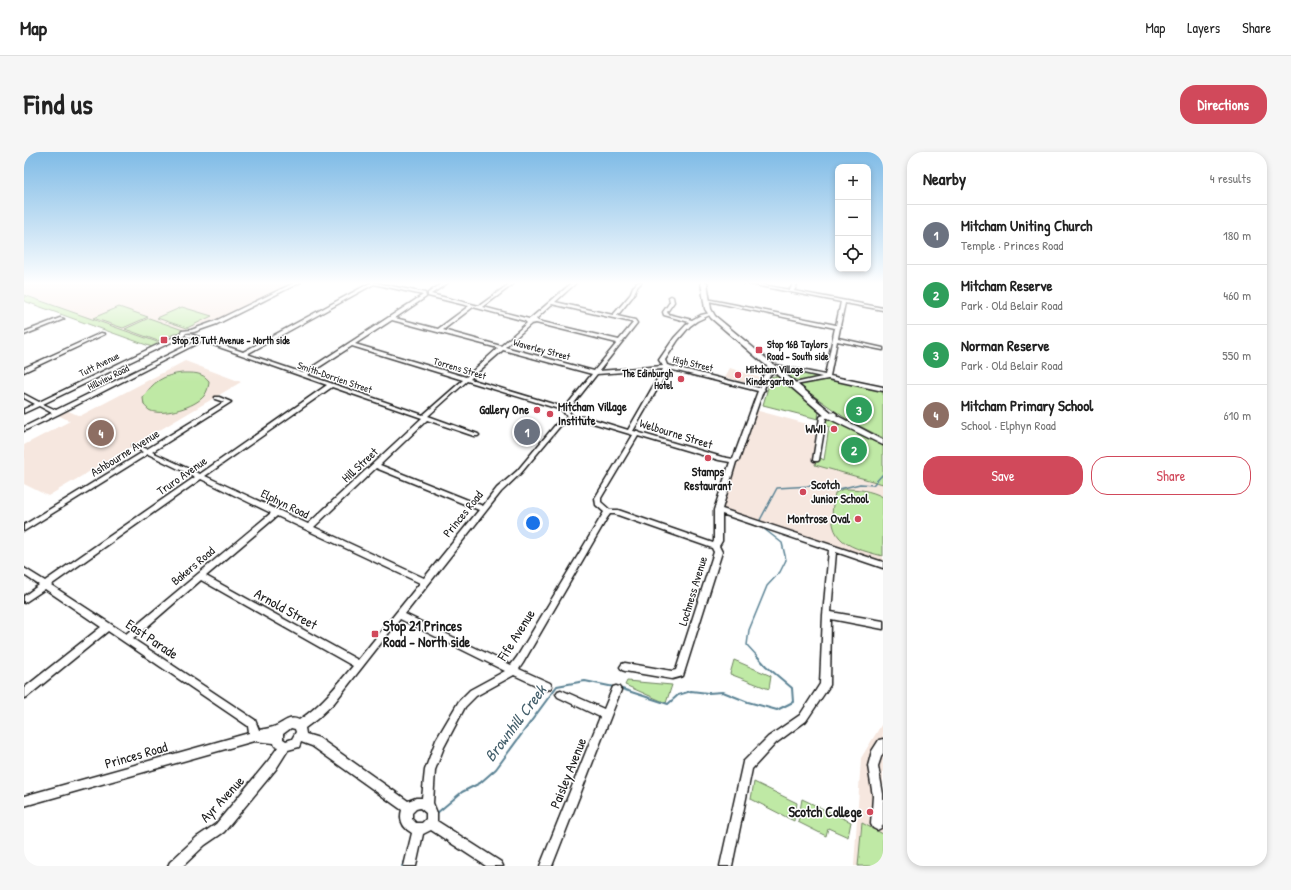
<!DOCTYPE html>
<meta charset="utf-8">
<style>
body{margin:0;font-family:"Patrick Hand",sans-serif;background:#f6f6f6;color:#222}
.controls{position:absolute;right:12px;top:12px;display:grid;overflow:hidden;border-radius:8px;box-shadow:0 2px 6px #0003}
.controls button{width:36px;height:36px;display:grid;place-items:center;padding:0;border:0;border-bottom:1px solid #e0e0e0;background:#fff;color:#222;font:20px sans-serif}
.you{position:absolute;left:509px;top:371px;width:14px;height:14px;margin:-10px;border:3px solid #fff;border-radius:50%;background:#1a73e8;box-shadow:0 0 0 6px #1a73e833}
.badge{display:grid;place-items:center;width:26px;height:26px;border-radius:50%;background:#d1495b;color:#fff;font-size:13px;font-weight:700}
.pin{position:absolute;translate:-50% -50%;border:2px solid #fff;box-shadow:0 1px 4px #0006}
.list{margin:0;padding:0;list-style:none}
h2{display:flex;justify-content:space-between;align-items:center;height:52px;margin:0;padding:0 16px;font-size:17px}
h2 small{font-size:13px;font-weight:400;color:#767676}
.list li{display:grid;grid-template-columns:26px 1fr auto;gap:12px;align-items:center;box-sizing:border-box;height:60px;padding:0 16px;border-top:1px solid #e0e0e0}
.list b{display:block;font-size:15px;white-space:nowrap}
.list p{margin:0;font-size:13px;white-space:nowrap;color:#767676}
.list em{font-size:13px;font-style:normal;color:#767676}
.actions{display:flex;gap:8px;padding:12px 16px}
.actions a{flex:1;padding:9px 0;border:1px solid #d1495b;border-radius:16px;text-align:center;font-size:14px;color:#d1495b}
.actions .main{background:#d1495b;color:#fff}
.icon{flex:none;width:22px;height:22px;fill:none;stroke:currentColor;stroke-width:2;stroke-linecap:round;stroke-linejoin:round}
.map{position:relative;flex:none;width:859px;height:714px;overflow:hidden;border-radius:16px}
header{display:flex;align-items:center;gap:24px;box-sizing:border-box;height:56px;padding:0 20px;background:#fff;border-bottom:1px solid #e0e0e0}
header strong{font-size:19px}
nav{display:flex;gap:22px;margin-inline-start:auto;font-size:14px}
.intro{display:flex;align-items:center;justify-content:space-between;box-sizing:border-box;height:96px;padding:0 24px}
h1{margin:0;font-size:28px}
.button{padding:10px 18px;border-radius:16px;background:#d1495b;color:#fff;font-size:14px;font-weight:700}
main{display:flex;gap:24px;padding:0 24px}
aside{flex:1;background:#fff;border-radius:16px;box-shadow:0 2px 6px #0003}
.map>svg:first-child{display:block}
</style>
<header>
<strong>Map</strong>
<nav><a>Map</a><a>Layers</a><a>Share</a></nav>
</header>
<div class="intro"><h1>Find us</h1><a class="button">Directions</a></div>
<main>
<div class="map">
<svg width="859" height="714" viewBox="0 0 859 714">
<rect width="100%" height="100%" fill="#fff"/>
<filter id="ink" filterUnits="userSpaceOnUse"><feTurbulence type="fractalNoise" baseFrequency=".025" numOctaves="2"/><feDisplacementMap in="SourceGraphic" scale="8" xChannelSelector="R" yChannelSelector="G"/><feConvolveMatrix kernelMatrix="1 2 1 2 8 2 1 2 1" color-interpolation-filters="sRGB"/></filter>
<g filter="url(#ink)">
<g fill="#f6e7df">
<polygon points="0,130 271,130 200,165 162,177 133,191 0,142"/>
<polygon points="161,209 217,230 24,344 0,332 0,293 46,269 32,262 42,258 56,264"/>
<polygon points="706,216 737,226 735,233 732,234 701,225"/>
<polygon points="731,258 798,276 791,313 859,332 859,413 694,358"/>
<polygon points="859,570 859,714 830,714 837,606"/>
</g>
<g fill="#bfe9a5" stroke="#6e8260">
<polygon points="0,143 136,191 128,195 0,149"/>
<polygon points="95,155 124,165 99,176 69,166"/>
<polygon points="158,155 188,164 163,176 133,166"/>
<polygon points="125,166 159,178 134,189 101,177"/>
<path d="M754,216L755,215L797,225C776,234 770,229 754,216Z"/>
<path d="M158,221C169,221 178,220 185,229C185,234 183,240 180,244C171,255 141,264 127,259C124,258 122,255 120,253L119,246C128,230 140,223 158,221Z"/>
<polygon points="750,224 756,225 795,259 794,267 739,253 747,225"/>
<polygon points="802,226 859,237 859,286 824,268 773,232"/>
<polygon points="801,264 859,291 859,332 791,313 793,304 800,308 805,275 798,271"/>
<path d="M819,337C833,337 846,338 859,345V404C818,394 801,387 811,341Z"/>
<polygon points="710,508 747,524 745,537 706,522"/>
<polygon points="603,529 648,533 642,551 601,533"/>
<polygon points="730,630 773,651 770,669 727,647"/>
<polygon points="778,647 827,670 824,685 804,676 802,684 774,670"/>
<polygon points="838,671 859,682 859,714 834,714"/>
</g>
<g fill="none" stroke-linecap="round" stroke-linejoin="round">
<g stroke="#5a8294" stroke-width="1.5">
<polyline points="738,372 736,368 753,336 787,334 811,338 836,332 849,333 859,322"/>
<polyline points="734,505 723,493 725,478 743,434 756,420 762,408 758,391 739,376"/>
</g>
<g stroke="#5a8294" stroke-width="2">
<polyline points="595,536 644,552 654,543 667,539 684,541 699,540 724,550 753,558 769,550 768,536 742,514 733,504"/>
<polyline points="413,661 438,640 456,631 472,617 533,534 561,529 590,535"/>
<polyline points="378,714 381,709"/>
</g>
<g stroke="#1c1c1c" stroke-width="3">
<g id="minor">
<path d="M272,130H277L193,172L170,180L162,181L160,184L19,252L32,258L174,188L162,184V182H166L219,200L348,130L401,141L402,145L371,166L414,177L445,154L404,144V141L420,130H425L407,142L455,154L488,130H492L459,155L505,167L507,166L549,130H553L531,150L589,163L606,143L609,135L614,130H618L613,135L609,144L593,164L611,168L613,171L575,219L639,214L635,208L650,186L665,170L640,163L639,160L646,150L645,145L647,144L649,145L650,150L643,160L644,162L668,168L677,163L686,161L688,162L673,169L666,174L654,188L641,208L643,213L735,236L739,224L744,218L752,217V219C744,221 743,230 740,237L741,238L739,239L715,308L712,310L698,357L859,410V416L812,400L807,460L859,469V477L807,467L806,533L782,569L752,591L728,617L708,714H696L719,610L744,585L776,563L796,532L799,463L805,398L698,362V389L695,394L698,400L659,524L648,527L601,519L598,518L596,515L598,512L601,511L648,519L652,518L690,400L688,396L591,362H586L583,366L499,511L495,517L526,531L528,534L526,537L523,538L520,537L490,523L452,544L441,555L420,595L411,618L409,651L413,661V669L477,710L479,714H462L407,678L399,682L392,714H380L388,681C379,676 375,668 378,658L288,594L277,590L275,595L264,598L252,617L200,680L181,693L159,714H144L146,710L173,685L192,672L244,609L254,595L251,594L250,591L230,589L0,654V644L225,581L224,574L84,479L3,545L0,546V536L77,475L21,437L0,451V444L15,433L0,423V416L21,429L171,325L124,302L0,379V373L119,300L109,295L108,294L109,293H113L123,297L200,250L191,247V245H195L207,250L128,300L176,322L303,233L178,189L35,262L0,279V275L28,261L15,254L0,261V257L11,252L0,246V242L15,250L156,182L158,179L167,178L189,170ZM350,132L399,143L279,221L223,202ZM528,152L607,170L609,171L595,188L514,169L512,167ZM449,155L501,169L503,171L477,194L419,178ZM368,168L474,196L442,225L331,192ZM512,171L593,191L570,219L481,195L507,172ZM328,194L439,228L399,263L283,223ZM479,198L568,222L543,253L539,255L446,227ZM639,217L604,278L562,265H549L543,257L547,255L573,222ZM645,217L734,239L709,307L698,305L616,281L615,280L609,279ZM443,229L538,258L544,266L533,271L493,319L473,336L459,354L356,313L403,268L450,284H454L455,283L454,282L404,264ZM308,235L398,266L284,372L181,324ZM548,269H562L609,283L571,346L572,353L580,360L493,505L487,513L381,462L477,340L497,321L537,273ZM614,284L695,308L706,310L690,358V389L689,391L594,358H586L577,350V346ZM352,316L455,358L400,426L290,375ZM177,327L247,361L102,482L27,433ZM253,364L396,431L334,508L182,424ZM177,428L329,514C312,534 297,554 275,568C266,564 262,569 254,573C248,576 241,577 235,578L231,568L109,487ZM376,467L481,519L446,538L435,549L412,588L401,618L398,646H392L384,649L295,586L282,582L281,576L293,567L310,551ZM267,576L271,577L272,580L268,587L262,589L259,587V582ZM396,656L402,661V667L398,671H392L388,667V661L392,657Z"/>
<polygon points="716,130 724,130 766,138 770,130 774,130 770,139 859,156 859,158 821,151 816,174 817,175 816,176 814,186 859,196 859,198 813,189 806,224 859,235 859,239 804,227 766,234 766,232 798,225 752,215 752,213 801,223 811,176 680,148 682,147 812,173 817,150"/>
<polygon points="36,166 40,167 0,183 0,180"/>
<polygon points="77,181 81,182 0,220 0,216"/>
<polygon points="810,260 813,262 812,263 802,266 795,308 794,309 790,309 789,308 796,265 797,264"/>
<polygon points="592,534 595,535 597,538 528,714 516,714 576,565 534,545 532,542 534,539 537,538 580,557 589,535"/>
<polygon points="859,587 859,601 857,605 854,614 859,642 859,672 857,676 853,678 849,676 847,672 849,644 844,614 848,599 855,588"/>
</g>
</g>
<g stroke="#1c1c1c" stroke-width="3">
<polygon id="major" points="677,130 683,130 687,157 691,164 808,261 859,288 859,293 802,265 687,166 681,157"/>
</g>
<use href="#minor" fill="#fff" fill-rule="evenodd"/>
<use href="#major" fill="#fff" fill-rule="evenodd"/>
</g>
</g>
<linearGradient id="sky" x2="0" y2="1"><stop stop-color="#7fbbe6"/><stop offset="0.57" stop-color="#fff"/><stop offset="1" stop-color="#fff" stop-opacity="0"/></linearGradient>
<rect width="859" height="230" fill="url(#sky)"/>
<g fill="#d1495b" stroke="#fff" stroke-width="1.5">
<rect x="136" y="184" width="8" height="8" rx="2"/>
<rect x="731" y="194" width="8" height="8" rx="2"/>
<circle cx="714" cy="223" r="4"/>
<circle cx="657" cy="227" r="4"/>
<circle cx="513" cy="258" r="4"/>
<circle cx="526" cy="262" r="4"/>
<circle cx="810" cy="277" r="4"/>
<circle cx="684" cy="306" r="4"/>
<circle cx="779" cy="340" r="4"/>
<circle cx="834" cy="367" r="4"/>
<rect x="347" y="478" width="8" height="8" rx="2"/>
<circle cx="846" cy="660" r="4"/>
</g>
<g text-anchor="middle" stroke-width="3" stroke-linejoin="round" paint-order="stroke">
<g font-size="10" font-weight="bold" fill="#1c1c1c" stroke="#fff" text-anchor="start">
<text x="148" y="192">Stop 13 Tutt Avenue - North side</text>
<text x="743" y="196">Stop 16B Taylors<tspan x="743" dy="12">Road - South side</tspan></text>
<text x="722" y="221">Mitcham Village<tspan x="722" dy="12">Kindergarten</tspan></text>
<text x="649" y="225" text-anchor="end">The Edinburgh<tspan x="649" dy="12">Hotel</tspan></text>
</g>
<g font-size="10" fill="#1c1c1c" stroke="#fff">
<text transform="translate(518 197) rotate(15)" y="4">Waverley Street</text>
<text transform="translate(669 211) rotate(13)" y="4">High Street</text>
<text transform="translate(75 212) rotate(-26)" y="4">Tutt Avenue</text>
<text transform="translate(436 216) rotate(17)" y="4">Torrens Street</text>
<text transform="translate(84 225) rotate(-27)" y="4">Hillview Road</text>
<text transform="translate(311 225) rotate(19)" y="4">Smith-Dorrien Street</text>
</g>
<g font-size="12" font-weight="bold" fill="#1c1c1c" stroke="#fff" text-anchor="end">
<text x="534" y="259" text-anchor="start">Mitcham Village<tspan x="534" dy="14">Institute</tspan></text>
<text x="505" y="262">Gallery One</text>
<text x="802" y="281">WWII</text>
<text x="684" y="324" text-anchor="middle">Stamps<tspan x="684" dy="14">Restaurant</tspan></text>
<text x="787" y="337" text-anchor="start">Scotch<tspan x="787" dy="14">Junior School</tspan></text>
<text x="826" y="371">Montrose Oval</text>
</g>
<g font-size="12" fill="#1c1c1c" stroke="#fff">
<text transform="translate(652 282) rotate(17)" y="4">Welbourne Street</text>
<text transform="translate(101 301) rotate(-32)" y="4">Ashbourne Avenue</text>
<text transform="translate(336 313) rotate(-43)" y="4">Hill Street</text>
<text transform="translate(158 324) rotate(-35)" y="4">Truro Avenue</text>
<text transform="translate(261 352) rotate(26)" y="4">Elphyn Road</text>
<text transform="translate(439 362) rotate(-51)" y="4">Princes Road</text>
<text transform="translate(169 414) rotate(-40)" y="4">Bakers Road</text>
<text transform="translate(669 439) rotate(-73)" y="4">Lochness Avenue</text>
</g>
<g font-size="14" fill="#1c1c1c" stroke="#fff">
<text transform="translate(262 457) rotate(29)" y="5">Arnold Street</text>
<text transform="translate(492 483) rotate(-58)" y="5">Fife Avenue</text>
<text transform="translate(128 487) rotate(34)" y="5">East Parade</text>
<text transform="translate(112 603) rotate(-16)" y="5">Princes Road</text>
<text transform="translate(544 621) rotate(-68)" y="5">Paisley Avenue</text>
<text transform="translate(198 647) rotate(-47)" y="5">Ayr Avenue</text>
</g>
<g font-size="14" font-weight="bold" fill="#1c1c1c" stroke="#fff" text-anchor="start">
<text x="359" y="479">Stop 21 Princes<tspan x="359" dy="16">Road - North side</tspan></text>
<text x="838" y="665" text-anchor="end">Scotch College</text>
</g>
<g font-size="16" font-style="italic" fill="#45606c" stroke="#fff">
<text transform="translate(491 571) rotate(-53)" y="6">Brownhill Creek</text>
</g>
</g>
</svg>
<div class="controls">
<button>+</button>
<button>−</button>
<button><svg class="icon" aria-label="locate" viewBox="0 0 24 24"><circle cx="12" cy="12" r="6"/><path d="M12 2v4M12 18v4M2 12h4M18 12h4"/></svg></button>
</div>
<div class="you"></div>
<div class="pin badge" style="left:503px;top:280px;background:#6b7280">1</div>
<div class="pin badge" style="left:830px;top:298px;background:#2e9e5b">2</div>
<div class="pin badge" style="left:835px;top:258px;background:#2e9e5b">3</div>
<div class="pin badge" style="left:77px;top:281px;background:#8d6e63">4</div>
</div>
<aside>
<h2>Nearby<small>4 results</small></h2>
<ul class="list">
<li><span class="badge" style="background:#6b7280">1</span><div><b>Mitcham Uniting Church</b><p>Temple · Princes Road</p></div><em>180 m</em></li>
<li><span class="badge" style="background:#2e9e5b">2</span><div><b>Mitcham Reserve</b><p>Park · Old Belair Road</p></div><em>460 m</em></li>
<li><span class="badge" style="background:#2e9e5b">3</span><div><b>Norman Reserve</b><p>Park · Old Belair Road</p></div><em>550 m</em></li>
<li><span class="badge" style="background:#8d6e63">4</span><div><b>Mitcham Primary School</b><p>School · Elphyn Road</p></div><em>610 m</em></li>
</ul>
<div class="actions"><a class="main">Save</a><a>Share</a></div>
</aside>
</main>
